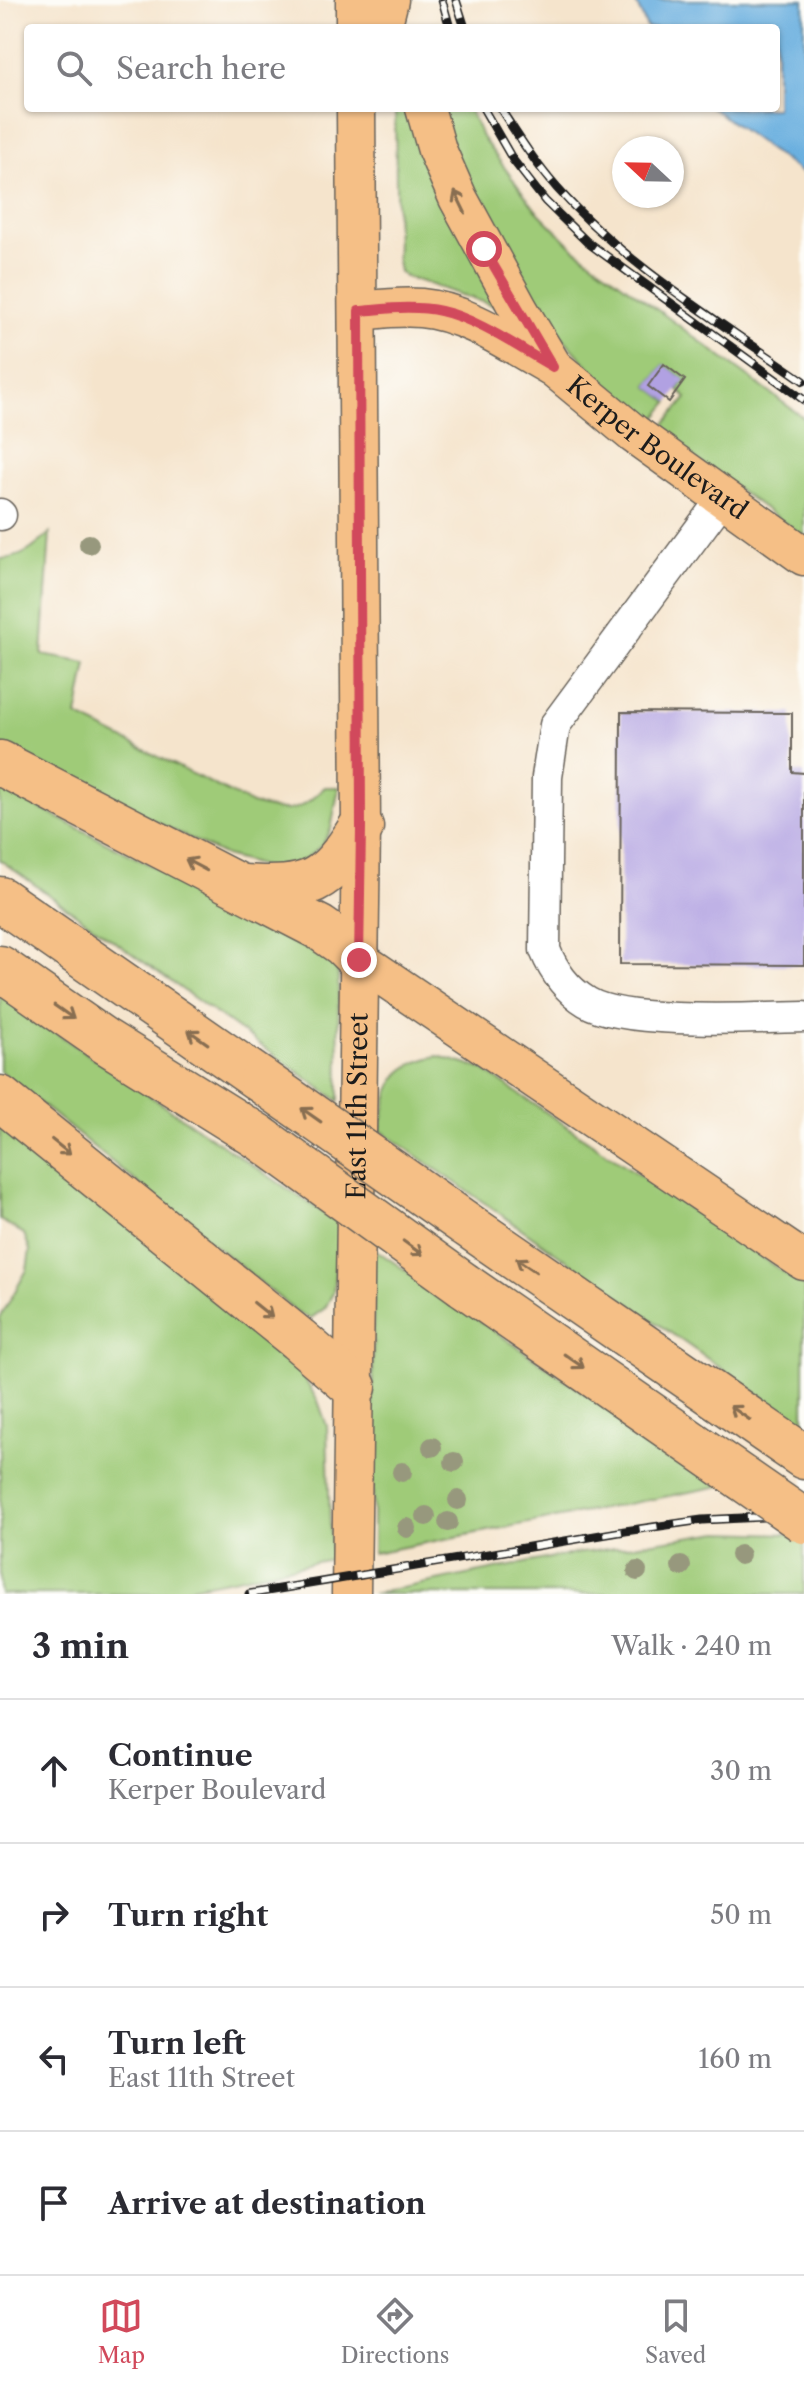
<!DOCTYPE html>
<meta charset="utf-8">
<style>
body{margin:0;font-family:"Libre Caslon Text",serif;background:#f7f7f7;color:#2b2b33}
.compass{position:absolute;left:612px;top:136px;width:72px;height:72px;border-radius:50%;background:#fff;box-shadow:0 2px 6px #0004;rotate:292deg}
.stop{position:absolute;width:24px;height:24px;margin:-18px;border:6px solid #d1495b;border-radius:50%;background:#fff}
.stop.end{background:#d1495b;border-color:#fff;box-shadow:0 2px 8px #0008}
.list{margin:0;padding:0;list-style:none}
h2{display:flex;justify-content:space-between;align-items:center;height:104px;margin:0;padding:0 32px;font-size:34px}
h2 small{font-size:26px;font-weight:400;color:#7c7c81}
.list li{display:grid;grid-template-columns:52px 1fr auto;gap:24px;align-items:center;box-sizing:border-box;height:144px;padding:0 32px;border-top:2px solid #e1e1e2}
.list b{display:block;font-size:30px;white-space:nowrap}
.list p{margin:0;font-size:26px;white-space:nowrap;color:#7c7c81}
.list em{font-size:26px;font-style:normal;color:#7c7c81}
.icon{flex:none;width:44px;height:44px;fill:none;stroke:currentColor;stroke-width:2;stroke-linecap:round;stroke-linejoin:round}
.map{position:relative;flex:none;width:804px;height:1594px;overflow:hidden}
.search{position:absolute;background:#fff;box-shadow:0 2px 6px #0004;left:24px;right:24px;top:24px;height:88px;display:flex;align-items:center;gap:20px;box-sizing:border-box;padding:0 28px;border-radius:8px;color:#7c7c81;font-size:30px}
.sheet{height:680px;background:#fff}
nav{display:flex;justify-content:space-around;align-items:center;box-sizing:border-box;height:112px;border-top:2px solid #e1e1e2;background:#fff;font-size:22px;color:#7c7c81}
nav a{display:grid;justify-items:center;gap:4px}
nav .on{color:#d1495b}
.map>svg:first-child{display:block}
</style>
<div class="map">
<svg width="804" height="1594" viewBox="0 0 804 1594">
<rect width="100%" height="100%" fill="#fdfcf7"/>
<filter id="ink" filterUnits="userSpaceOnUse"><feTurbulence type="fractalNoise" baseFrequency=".0125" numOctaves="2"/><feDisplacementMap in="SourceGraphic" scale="16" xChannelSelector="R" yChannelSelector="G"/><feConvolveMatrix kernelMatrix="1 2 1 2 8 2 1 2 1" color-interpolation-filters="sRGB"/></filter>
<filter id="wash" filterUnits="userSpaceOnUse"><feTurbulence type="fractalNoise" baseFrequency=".006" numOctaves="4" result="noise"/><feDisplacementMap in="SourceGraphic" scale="32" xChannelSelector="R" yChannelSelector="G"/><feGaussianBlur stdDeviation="1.8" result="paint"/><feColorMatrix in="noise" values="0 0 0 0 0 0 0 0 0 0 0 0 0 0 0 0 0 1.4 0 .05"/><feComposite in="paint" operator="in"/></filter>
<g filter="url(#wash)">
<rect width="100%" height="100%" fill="#f5e4cc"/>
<g fill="#9fcb78" stroke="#5e744a" stroke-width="2">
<polygon points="395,108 410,108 495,306 404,276 399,272 397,260"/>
<path d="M437,108H468L482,137L518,186L536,210L574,248L804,418V537L658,432L687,398L678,390L685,380L664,365L648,386L669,402L650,426C584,366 520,297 481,216C464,182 451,144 437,108Z"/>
<path d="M50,533L42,655L87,663L77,716L252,804C290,814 296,814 325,787H339L331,829L322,845L304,860L283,868L266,867L225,856L0,744V559C23,558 34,548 50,533Z"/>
<polygon points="0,788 338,961 339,1101 0,860"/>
<polygon points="0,995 340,1224 333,1293 325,1308 311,1318 298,1313 0,1071"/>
<path d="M438,1056L482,1069L804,1286V1426L380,1130C390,1087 390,1065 438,1056Z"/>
<polygon points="0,1122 283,1352 299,1370 318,1401 327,1426 331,1559 157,1594 0,1594 0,1318 27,1270 30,1250 24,1234 0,1220"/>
<polygon points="373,1248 721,1486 373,1553"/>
<polygon points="720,1532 789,1534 804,1544 804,1594 372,1594 555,1557"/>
</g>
<polygon fill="#69afdf" stroke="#42667e" stroke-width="2" points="635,0 804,0 804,175 712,108 776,108 776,28 647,28"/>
<g id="blocks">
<g fill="#b1a1e2">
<polygon points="664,364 685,380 669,402 648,386"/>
<polygon points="621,712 792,713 792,772 804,773 804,965 620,964"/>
</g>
</g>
</g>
<g filter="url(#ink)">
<use href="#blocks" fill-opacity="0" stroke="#68625a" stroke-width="2"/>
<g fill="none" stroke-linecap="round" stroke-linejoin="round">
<g stroke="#68625a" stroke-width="33">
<g id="minor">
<path d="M722,499L555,725L547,777L545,950C554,972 566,989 587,1002C625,1025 756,1018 804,1017"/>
<polyline points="0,514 1,515"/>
</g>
</g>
<g stroke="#68625a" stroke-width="41">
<g id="major">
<polyline points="355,0 355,28"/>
<polyline points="382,28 389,0"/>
<path id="s1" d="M425,108L437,150L458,198L519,310L553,367L634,434L804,556"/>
<path d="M359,311C379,309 400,306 421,308C467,312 511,344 551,366"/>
<polyline points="359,960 804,1261"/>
<path id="s2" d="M351,1594L361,827L356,108"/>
</g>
</g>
<g stroke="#68625a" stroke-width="47">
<g id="highway">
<polyline points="0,763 320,928 343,944 359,960"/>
<path d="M242,887C310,891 326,884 361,827"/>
<polyline points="0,899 262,1081"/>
<polyline points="0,968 105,1041 259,1137"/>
<polyline points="0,1098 298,1339 354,1387"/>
<polyline points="466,1224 804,1457"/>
<polyline points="464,1285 742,1478"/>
</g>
</g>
<use href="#minor" stroke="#fff" stroke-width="30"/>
<use href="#major" stroke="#f5bf86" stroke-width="38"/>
<use href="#highway" stroke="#f5bf86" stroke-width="44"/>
<g stroke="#1c1c1c" stroke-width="9">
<g id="rail">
<polyline points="442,0 450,28"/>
<polyline points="456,0 465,28"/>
<polyline points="483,108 513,160 545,201 587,242 804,400"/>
<path d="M500,108C518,136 535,163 557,188C626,266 719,321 804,381"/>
<polyline points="249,1594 625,1531 702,1520 804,1515"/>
</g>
</g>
<use href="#rail" stroke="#fdfcf7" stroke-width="6" stroke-dasharray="18" stroke-linecap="butt"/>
<g stroke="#68625a" stroke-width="47" stroke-linecap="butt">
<g id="highway-bridge">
<polyline points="262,1081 466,1224"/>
<polyline points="259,1137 464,1285"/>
<polyline points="742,1478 804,1521"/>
</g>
</g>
<use href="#highway-bridge" stroke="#f5bf86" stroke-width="44"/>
</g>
<g fill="#97987d">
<circle cx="89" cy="544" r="10"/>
<circle cx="432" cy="1447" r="10"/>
<circle cx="454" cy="1462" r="10"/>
<circle cx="402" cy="1472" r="10"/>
<circle cx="458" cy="1500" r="10"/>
<circle cx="426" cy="1516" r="10"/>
<circle cx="448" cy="1522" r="10"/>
<circle cx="407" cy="1528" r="10"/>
<circle cx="740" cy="1555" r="10"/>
<circle cx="681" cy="1566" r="10"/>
<circle cx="637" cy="1571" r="10"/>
</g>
<defs><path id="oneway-shaft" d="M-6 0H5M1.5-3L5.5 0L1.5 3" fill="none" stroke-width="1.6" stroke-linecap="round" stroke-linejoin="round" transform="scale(2)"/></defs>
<g stroke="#886e51">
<use href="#oneway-shaft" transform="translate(460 202) rotate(-116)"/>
<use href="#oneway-shaft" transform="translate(196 865) rotate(-152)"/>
<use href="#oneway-shaft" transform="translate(64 1012) rotate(35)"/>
<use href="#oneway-shaft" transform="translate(198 1037) rotate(-145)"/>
<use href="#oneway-shaft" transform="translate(311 1115) rotate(-145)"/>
<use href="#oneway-shaft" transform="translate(61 1147) rotate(39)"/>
<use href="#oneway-shaft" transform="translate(413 1248) rotate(36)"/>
<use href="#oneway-shaft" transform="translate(526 1265) rotate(-146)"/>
<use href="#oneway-shaft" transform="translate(263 1310) rotate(39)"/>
<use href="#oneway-shaft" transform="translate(574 1361) rotate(35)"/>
<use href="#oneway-shaft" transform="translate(740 1413) rotate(-145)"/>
</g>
</g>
<g fill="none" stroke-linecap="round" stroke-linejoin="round" filter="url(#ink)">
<path stroke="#d1495b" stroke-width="10" d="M359,960L361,827L359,311C386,309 414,305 441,311C478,319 520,349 553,367L484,249"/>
</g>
<g text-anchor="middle" stroke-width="8" stroke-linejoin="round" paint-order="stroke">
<g font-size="26" fill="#1c1c1c" stroke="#fdfcf7">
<text dy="9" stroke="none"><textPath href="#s1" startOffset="422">Kerper Boulevard</textPath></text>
<text dy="9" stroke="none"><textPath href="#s2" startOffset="488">East 11th Street</textPath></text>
</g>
</g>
</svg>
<svg class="compass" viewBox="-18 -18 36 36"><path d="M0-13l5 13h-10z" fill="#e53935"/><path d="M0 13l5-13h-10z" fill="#7c7c81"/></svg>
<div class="stop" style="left:484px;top:249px"></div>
<div class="stop end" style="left:359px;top:960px"></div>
<div class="search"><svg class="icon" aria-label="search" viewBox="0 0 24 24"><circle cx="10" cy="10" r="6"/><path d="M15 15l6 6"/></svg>Search here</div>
</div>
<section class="sheet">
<h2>3 min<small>Walk · 240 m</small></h2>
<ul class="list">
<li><svg class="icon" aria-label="ahead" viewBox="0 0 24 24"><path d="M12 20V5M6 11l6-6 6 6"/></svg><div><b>Continue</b><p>Kerper Boulevard</p></div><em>30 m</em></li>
<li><svg class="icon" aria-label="right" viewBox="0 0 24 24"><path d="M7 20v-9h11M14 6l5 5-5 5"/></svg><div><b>Turn right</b></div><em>50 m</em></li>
<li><svg class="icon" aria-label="left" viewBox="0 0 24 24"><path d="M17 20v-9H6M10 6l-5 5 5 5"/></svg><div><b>Turn left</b><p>East 11th Street</p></div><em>160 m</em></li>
<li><svg class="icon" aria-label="arrive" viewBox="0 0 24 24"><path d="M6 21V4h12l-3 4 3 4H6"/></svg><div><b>Arrive at destination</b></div></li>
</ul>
</section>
<nav>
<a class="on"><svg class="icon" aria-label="map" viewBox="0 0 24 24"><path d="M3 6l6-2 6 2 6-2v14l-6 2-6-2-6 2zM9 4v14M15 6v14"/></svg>Map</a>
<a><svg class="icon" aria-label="directions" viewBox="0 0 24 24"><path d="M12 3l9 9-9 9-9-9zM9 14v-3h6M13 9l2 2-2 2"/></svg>Directions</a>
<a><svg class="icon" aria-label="saved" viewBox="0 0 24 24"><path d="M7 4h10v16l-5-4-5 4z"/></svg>Saved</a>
</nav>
